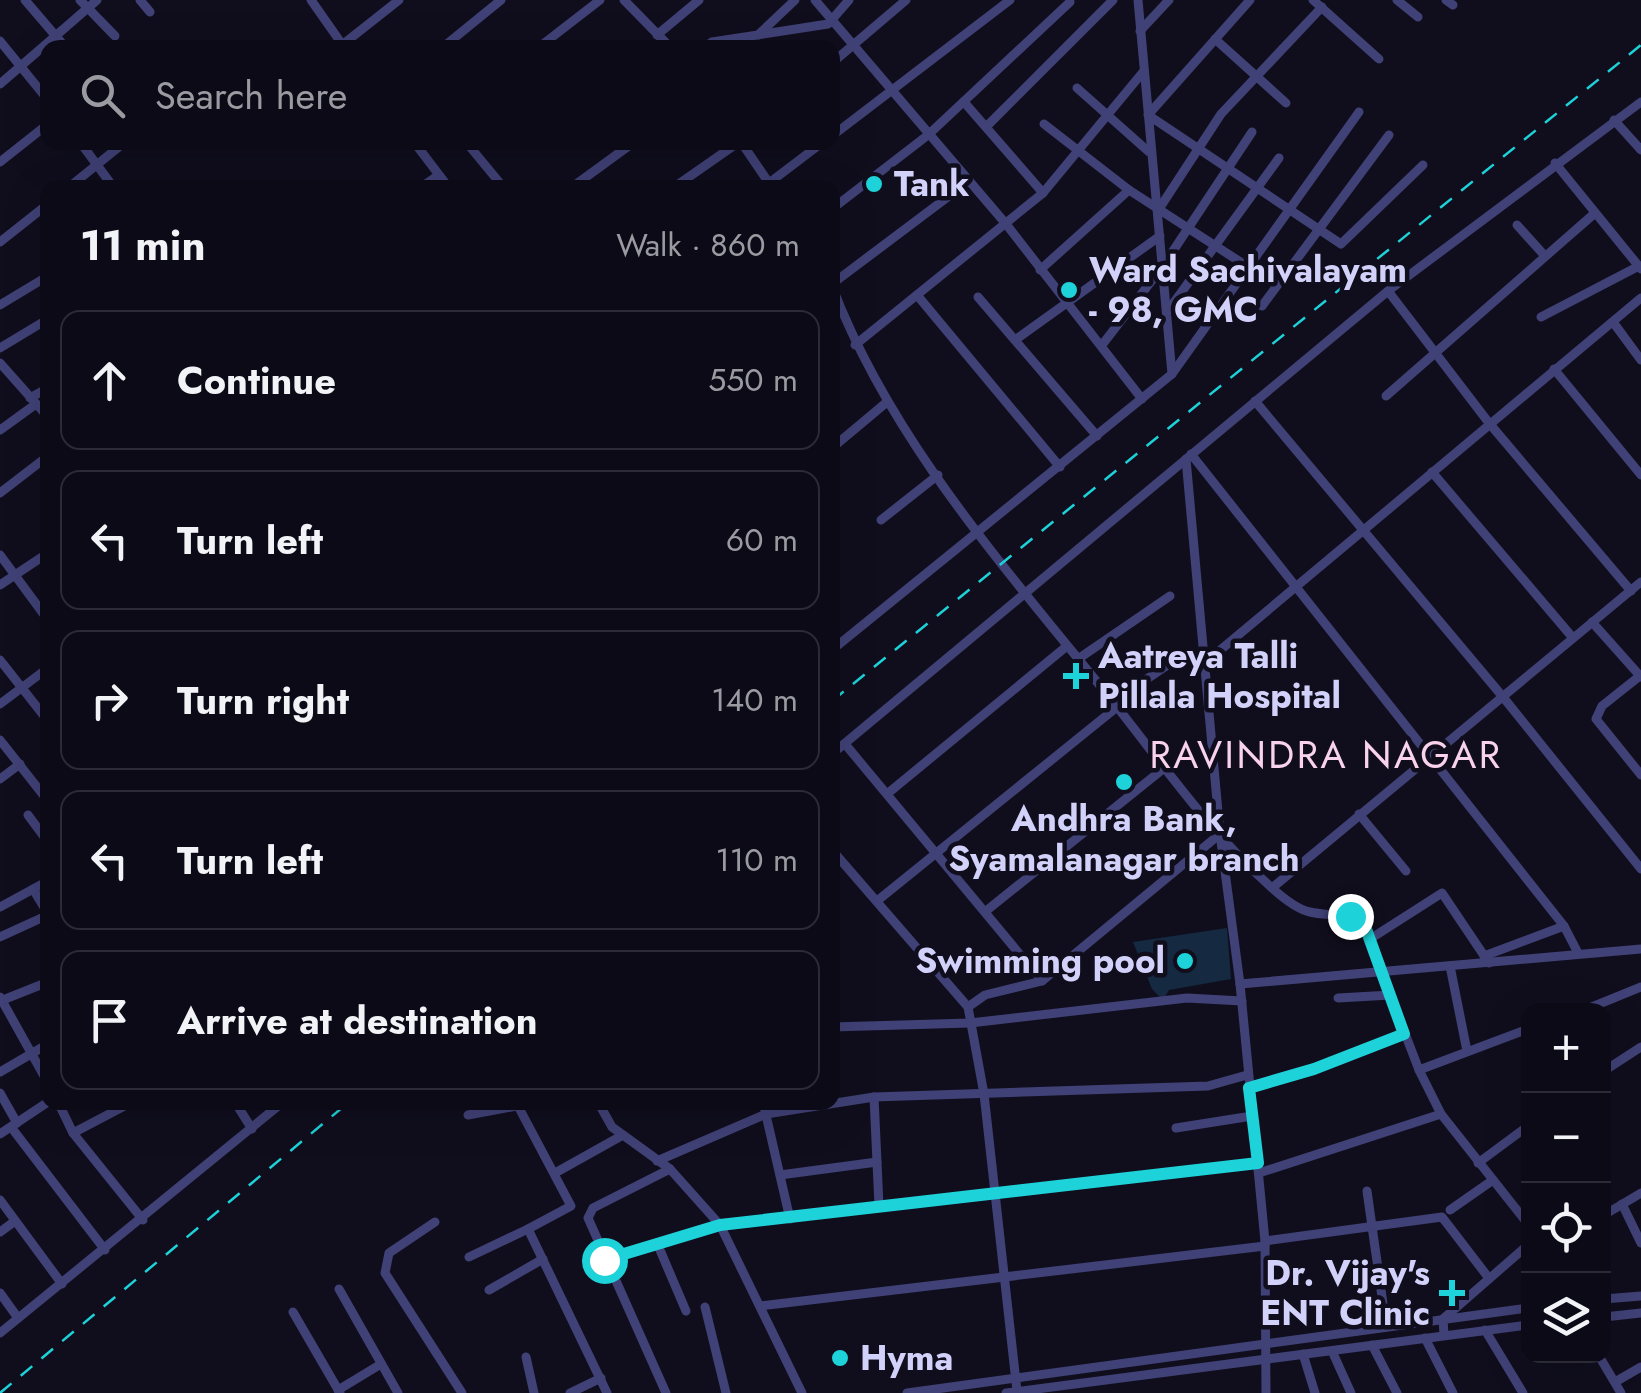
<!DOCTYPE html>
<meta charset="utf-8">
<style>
body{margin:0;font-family:Jost,sans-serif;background:#15131f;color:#f1f3f6}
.controls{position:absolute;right:30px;bottom:30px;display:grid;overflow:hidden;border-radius:20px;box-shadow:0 10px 40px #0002}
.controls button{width:90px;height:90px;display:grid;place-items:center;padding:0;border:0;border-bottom:2px solid #2c2b35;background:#0c0a16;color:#f1f3f6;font:50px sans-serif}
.stop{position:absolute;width:30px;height:30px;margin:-22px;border:8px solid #1dd2d8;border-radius:50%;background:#fff}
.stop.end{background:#1dd2d8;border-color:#fff;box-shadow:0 2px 10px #0008}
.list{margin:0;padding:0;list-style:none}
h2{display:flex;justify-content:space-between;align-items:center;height:130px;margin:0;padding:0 40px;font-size:42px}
h2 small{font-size:32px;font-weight:400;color:#9a9aa1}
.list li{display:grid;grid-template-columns:65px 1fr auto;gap:30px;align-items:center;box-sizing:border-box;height:140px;margin:0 20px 20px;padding:0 20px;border:2px solid #2c2b35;border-radius:20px}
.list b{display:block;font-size:38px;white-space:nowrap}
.list em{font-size:32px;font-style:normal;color:#9a9aa1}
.icon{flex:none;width:55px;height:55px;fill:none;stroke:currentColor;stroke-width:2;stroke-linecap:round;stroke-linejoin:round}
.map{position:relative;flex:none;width:1641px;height:1393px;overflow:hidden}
.search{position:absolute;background:#0c0a16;box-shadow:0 10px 40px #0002;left:40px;top:40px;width:800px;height:110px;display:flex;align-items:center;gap:25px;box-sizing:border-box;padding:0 35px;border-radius:20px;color:#9a9aa1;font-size:38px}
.panel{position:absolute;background:#0c0a16;box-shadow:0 10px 40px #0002;left:40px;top:180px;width:800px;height:930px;border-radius:20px}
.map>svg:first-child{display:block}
</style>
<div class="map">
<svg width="1641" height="1393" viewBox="0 0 1641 1393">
<rect width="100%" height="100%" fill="#100e1d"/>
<polygon fill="#152940" points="1227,928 1231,979 1169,990 1163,1000 1152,989 1133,942"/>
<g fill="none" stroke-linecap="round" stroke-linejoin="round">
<g stroke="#404176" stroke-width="9">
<polyline points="25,0 66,48"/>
<polyline points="80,0 115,36"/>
<polyline points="140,0 150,12"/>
<polyline points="311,0 344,47"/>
<polyline points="624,0 671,48"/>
<polyline points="815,0 1006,224 1142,399"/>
<polyline points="1250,0 1148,115 1341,244 1423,165"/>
<polyline points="1313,0 1379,59"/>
<polyline points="1397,0 1418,17"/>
<polyline points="1446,0 1453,5"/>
<polyline points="1140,31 1169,0"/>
<polyline points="657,35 699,0"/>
<polyline points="758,35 795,0"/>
<polyline points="1215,39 1286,103"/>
<polyline points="0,41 48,100"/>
<polyline points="342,45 399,0"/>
<polyline points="442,48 501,0"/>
<polyline points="538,48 600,0"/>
<polyline points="703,48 712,42 828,24 849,0"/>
<polyline points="832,63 906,0"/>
<polyline points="0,84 97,0"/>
<polyline points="1077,88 1149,152"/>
<polyline points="964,102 1043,193"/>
<polyline points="1614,120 1641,150"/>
<polyline points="1044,124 1129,190 1276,285"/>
<polyline points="987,126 1113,0"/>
<polyline points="832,136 1010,0"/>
<polyline points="80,142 114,188"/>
<polyline points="414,142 449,188"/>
<polyline points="466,142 504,188"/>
<polyline points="741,142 771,186"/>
<polyline points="0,162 48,124"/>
<polyline points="1555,163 1641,269"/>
<polyline points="769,183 823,142"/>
<polyline points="68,188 125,142"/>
<polyline points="420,188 439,175"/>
<polyline points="571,188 634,142"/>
<polyline points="673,188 739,142"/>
<polyline points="832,209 928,135 1070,2"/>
<polyline points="1159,209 1221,114 1322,7"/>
<polyline points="1517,225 1545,256"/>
<polyline points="0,242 48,204"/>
<polyline points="1040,270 1129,190"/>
<polyline points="832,284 969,181"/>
<path d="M832,286C891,441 1007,570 1110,698C1162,763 1210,833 1272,888C1282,897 1296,909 1310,912C1331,917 1350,911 1365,929L1419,1070L1441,1114L1528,1224"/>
<polyline points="1388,291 1489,423 1631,591"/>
<polyline points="917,295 1060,467"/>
<polyline points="978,297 1097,436"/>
<polyline points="0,305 48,276"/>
<polyline points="1262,306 1389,135"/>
<polyline points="1167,312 1279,158"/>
<polyline points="1541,317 1639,266"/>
<polyline points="1613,322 1641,360"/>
<polyline points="1015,340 1160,236"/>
<polyline points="855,345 1043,193 1143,72"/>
<polyline points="1102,345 1163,266 1252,132"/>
<polyline points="0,348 48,319"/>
<polyline points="0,363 48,417"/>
<polyline points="1554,369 1641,475"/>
<polyline points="1172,374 1359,112"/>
<polyline points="1386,396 1595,213"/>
<polyline points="30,398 48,388"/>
<polyline points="1255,401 1503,697 1641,869"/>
<polyline points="0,430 36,404"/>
<polyline points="832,448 887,402"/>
<polyline points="1191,454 1564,926 1578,953"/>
<polyline points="1186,459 1220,834 1240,984 1265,1241 1266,1393"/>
<polyline points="1432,472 1573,638"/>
<polyline points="0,493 48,456"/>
<polyline points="881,520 938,475"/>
<polyline points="0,555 48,620"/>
<polyline points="0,585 48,553"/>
<polyline points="1592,622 1641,677"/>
<polyline points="832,650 1172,374 1138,0"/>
<polyline points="1078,659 1170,596"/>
<polyline points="0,660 48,721"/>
<polyline points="1206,662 1641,298"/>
<polyline points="1641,675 1602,706 1596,719 1641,775"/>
<polyline points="1113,702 1169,664"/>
<polyline points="0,704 48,668"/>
<polyline points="0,740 48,801"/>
<polyline points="845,744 1042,981"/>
<polyline points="832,754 1388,291 1641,102"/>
<polyline points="0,779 20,764"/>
<polyline points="887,794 1067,646"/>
<polyline points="1359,814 1406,871"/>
<polyline points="28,815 48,842"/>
<polyline points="832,850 968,1007"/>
<polyline points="1272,888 1641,582"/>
<polyline points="33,889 48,914"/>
<polyline points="877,901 1117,707"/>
<polyline points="0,907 48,881"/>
<polyline points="986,911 1163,769"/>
<polyline points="0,937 48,915"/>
<polyline points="1370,939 1442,893 1489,963"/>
<polyline points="1484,956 1564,926"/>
<polyline points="1450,966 1467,1051"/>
<polyline points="1240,984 1641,949"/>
<polyline points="0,997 48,1083"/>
<polyline points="1338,998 1391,995"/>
<polyline points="0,1001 48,982"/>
<polyline points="1582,1011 1641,987"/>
<polyline points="832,1027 970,1023 1187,998 1242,1001"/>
<polyline points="1419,1070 1528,1029"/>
<polyline points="1604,1071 1641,1047"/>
<polyline points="0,1072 48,1044"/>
<polyline points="1249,1087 1314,1069 1404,1034"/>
<polyline points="0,1093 17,1123"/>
<polyline points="874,1097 879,1206"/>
<polyline points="58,1102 73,1133 143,1220"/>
<polyline points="235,1102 252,1129"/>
<polyline points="598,1102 612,1127 670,1169 720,1225 802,1393"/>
<polyline points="763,1102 790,1219"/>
<polyline points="518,1106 571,1206 528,1229 607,1393"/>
<polyline points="468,1115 538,1102"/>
<polyline points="11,1127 105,1250"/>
<polyline points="1176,1128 1252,1116"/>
<polyline points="73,1133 132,1102"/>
<polyline points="0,1134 48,1102"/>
<polyline points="1604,1156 1604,1155"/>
<polyline points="657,1161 766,1114 874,1097 1208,1086 1247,1075"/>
<polyline points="1478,1163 1528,1126"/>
<polyline points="555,1173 623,1135"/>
<polyline points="1259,1173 1441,1114"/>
<polyline points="780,1175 877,1162"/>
<polyline points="1367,1191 1386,1325"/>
<polyline points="0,1200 62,1284"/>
<polyline points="1622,1204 1641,1243"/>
<polyline points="1450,1210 1493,1180"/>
<polyline points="1604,1215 1641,1193"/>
<polyline points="435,1222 389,1253 385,1273 462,1393"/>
<polyline points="0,1232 15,1221"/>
<polyline points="1265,1241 1442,1217 1488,1277"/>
<polyline points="657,1243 686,1311"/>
<polyline points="469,1257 528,1229"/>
<polyline points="604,1261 720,1225 1258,1163"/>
<polyline points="339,1289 398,1393"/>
<polyline points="489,1290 543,1259"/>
<polyline points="0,1293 18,1318"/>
<polyline points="1604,1299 1641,1296"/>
<polyline points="760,1306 1265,1246"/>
<polyline points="705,1307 726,1393"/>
<polyline points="293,1312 340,1393"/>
<polyline points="1604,1317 1641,1313"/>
<polyline points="1485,1330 1523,1393"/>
<polyline points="0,1333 283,1102"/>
<polyline points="1444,1335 1443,1319 1528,1245"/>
<polyline points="1425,1338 1453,1393"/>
<polyline points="1372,1345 1397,1393"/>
<polyline points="1332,1351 1351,1393"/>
<polyline points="1303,1354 1315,1393"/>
<polyline points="1599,1356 1621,1393"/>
<polyline points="526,1357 534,1393"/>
<polyline points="1615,1382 1641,1367"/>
<polyline points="338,1390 381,1364"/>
<polyline points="1017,1391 984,1094 968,1007 985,995 1042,981 1220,834"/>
<polyline points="570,1393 601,1378"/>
<polyline points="666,1393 588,1218 593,1208 670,1169"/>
<polyline points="907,1393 1528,1308"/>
<polyline points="1006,1393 1528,1325"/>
</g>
<g stroke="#1dd2d8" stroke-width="2.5" stroke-dasharray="15 12" stroke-linecap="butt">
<polyline points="832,701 1641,45"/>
<polyline points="0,1393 349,1102"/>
</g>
</g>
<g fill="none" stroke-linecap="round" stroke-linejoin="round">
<polyline stroke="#1dd2d8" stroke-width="12" points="604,1260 720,1225 1258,1163 1249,1088 1314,1069 1404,1034 1366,929 1350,916"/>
</g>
<g fill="#1dd2d8" stroke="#100e1d" stroke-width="4">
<circle cx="874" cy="184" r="10"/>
<circle cx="1069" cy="290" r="10"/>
<path d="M1071 661h10v10h10v10h-10v10h-10v-10h-10v-10h10z"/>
<circle cx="1124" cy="782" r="10"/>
<circle cx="1185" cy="961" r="10"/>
<path d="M1447 1278h10v10h10v10h-10v10h-10v-10h-10v-10h10z"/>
<circle cx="840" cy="1358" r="10"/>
</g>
<g text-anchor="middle" stroke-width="9" stroke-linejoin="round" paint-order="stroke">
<g font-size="35" font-weight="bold" fill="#d2d1f9" stroke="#100e1d" text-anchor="start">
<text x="894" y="196">Tank</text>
<text x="1089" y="282">Ward Sachivalayam<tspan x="1089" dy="40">- 98, GMC</tspan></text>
<text x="1098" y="668">Aatreya Talli<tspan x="1098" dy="40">Pillala Hospital</tspan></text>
<text x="1124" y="831" text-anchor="middle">Andhra Bank,<tspan x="1124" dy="40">Syamalanagar branch</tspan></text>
<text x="1165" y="973" text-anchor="end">Swimming pool</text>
<text x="1430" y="1285" text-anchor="end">Dr. Vijay's<tspan x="1430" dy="40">ENT Clinic</tspan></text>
<text x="860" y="1370">Hyma</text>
</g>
<g font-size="38" letter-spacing="2.5" fill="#f9d2ee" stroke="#100e1d">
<text x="1326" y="768">RAVINDRA NAGAR</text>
</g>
</g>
</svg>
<div class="controls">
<button>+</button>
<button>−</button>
<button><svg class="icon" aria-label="locate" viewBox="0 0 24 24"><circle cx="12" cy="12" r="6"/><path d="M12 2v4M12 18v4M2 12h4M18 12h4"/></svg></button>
<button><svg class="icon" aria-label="layers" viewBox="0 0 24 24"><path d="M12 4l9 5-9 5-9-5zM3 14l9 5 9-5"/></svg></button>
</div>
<div class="stop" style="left:604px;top:1260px"></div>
<div class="stop end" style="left:1350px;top:916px"></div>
<div class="search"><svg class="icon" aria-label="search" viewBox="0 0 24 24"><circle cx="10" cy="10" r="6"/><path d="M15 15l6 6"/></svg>Search here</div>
<section class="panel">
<h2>11 min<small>Walk · 860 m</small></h2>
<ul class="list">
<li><svg class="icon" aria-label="ahead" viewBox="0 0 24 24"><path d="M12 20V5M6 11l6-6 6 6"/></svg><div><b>Continue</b></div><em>550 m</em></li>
<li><svg class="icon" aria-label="left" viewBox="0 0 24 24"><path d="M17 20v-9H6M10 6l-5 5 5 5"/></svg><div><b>Turn left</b></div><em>60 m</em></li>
<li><svg class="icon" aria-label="right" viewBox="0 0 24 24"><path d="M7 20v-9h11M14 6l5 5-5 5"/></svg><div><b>Turn right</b></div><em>140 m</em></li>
<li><svg class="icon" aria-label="left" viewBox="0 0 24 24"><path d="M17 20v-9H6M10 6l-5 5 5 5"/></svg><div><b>Turn left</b></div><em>110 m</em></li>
<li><svg class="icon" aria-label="arrive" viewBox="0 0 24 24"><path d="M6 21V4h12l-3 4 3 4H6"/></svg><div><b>Arrive at destination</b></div></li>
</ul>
</section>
</div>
